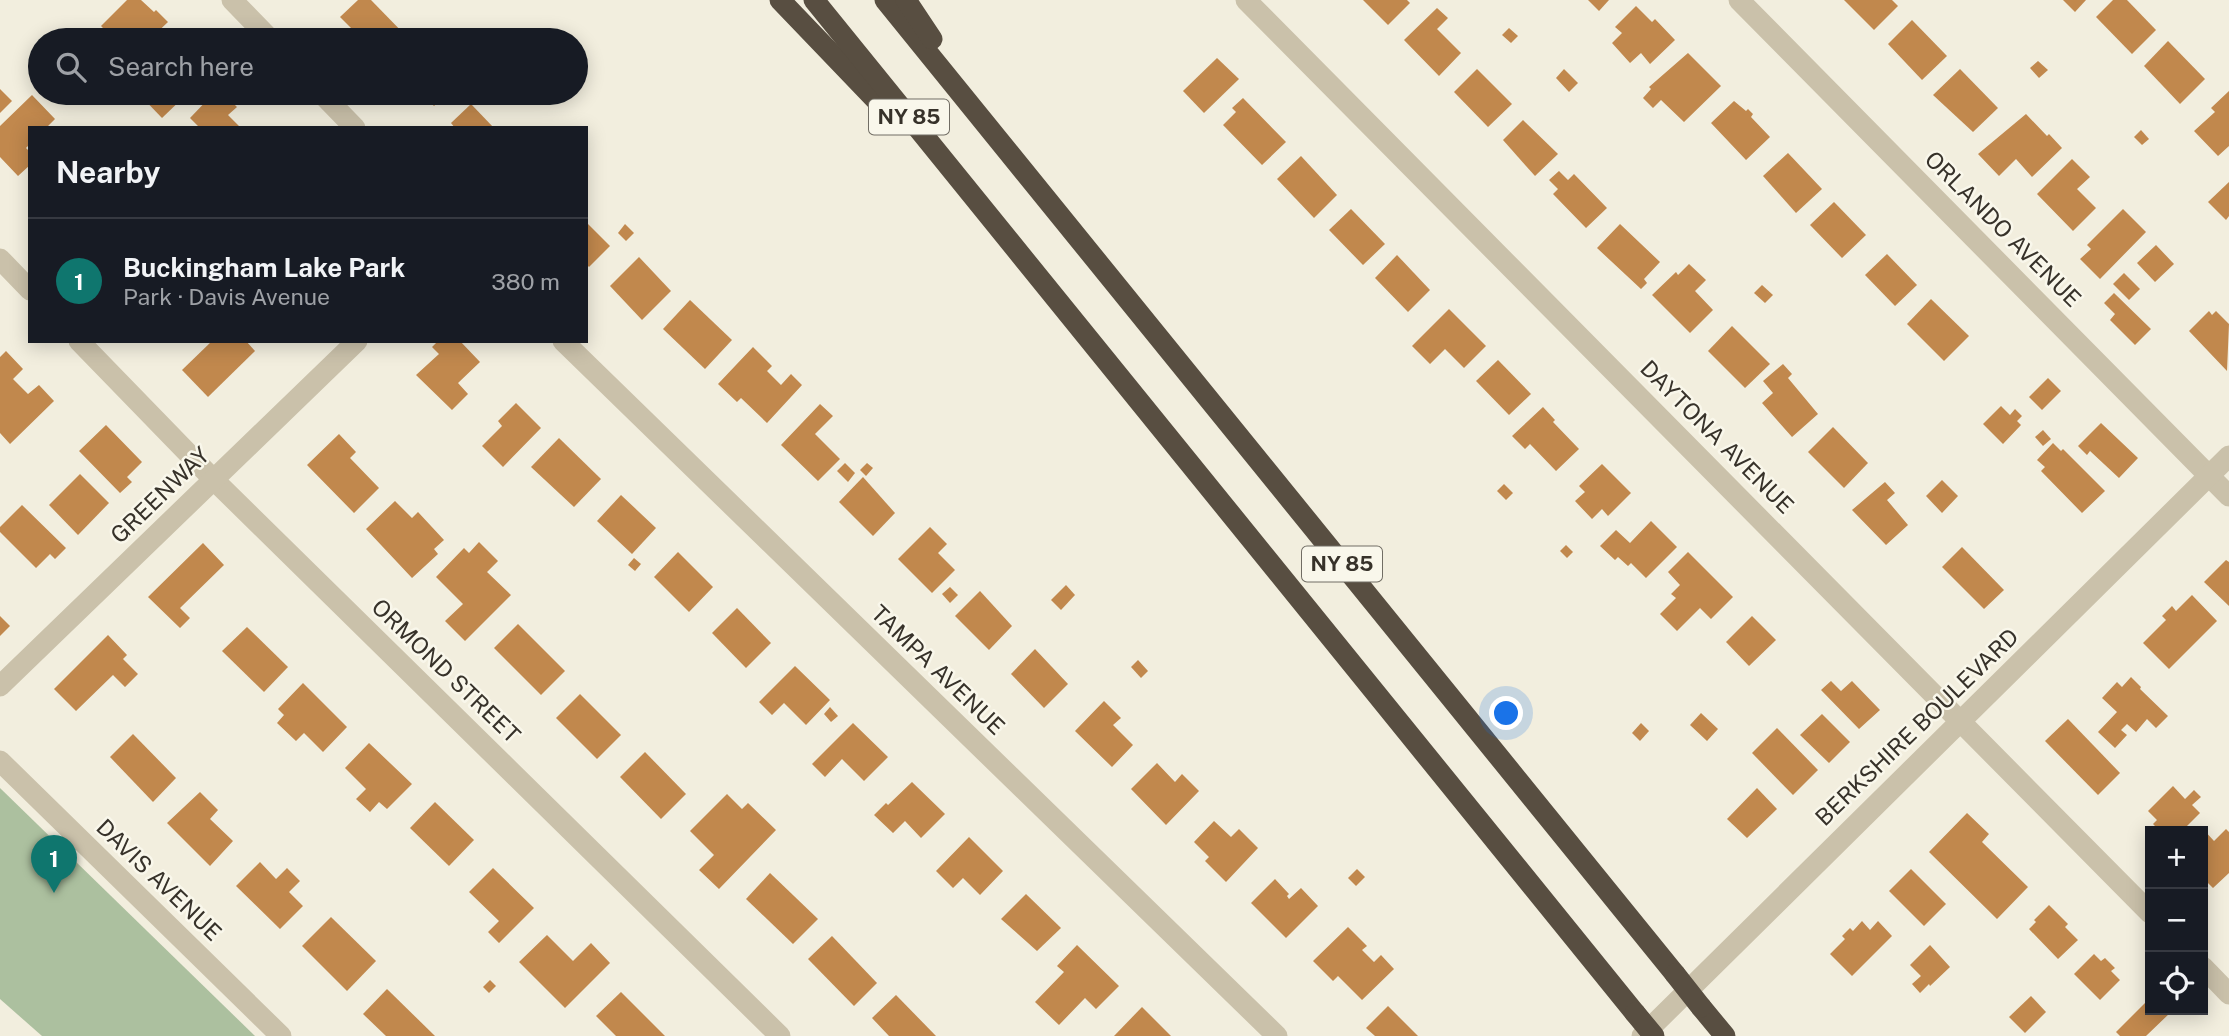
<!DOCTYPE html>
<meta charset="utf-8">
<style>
body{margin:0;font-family:"Public Sans",sans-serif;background:#20242c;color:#f1f3f6}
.controls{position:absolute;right:21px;bottom:21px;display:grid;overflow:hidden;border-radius:0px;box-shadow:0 4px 18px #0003}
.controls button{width:63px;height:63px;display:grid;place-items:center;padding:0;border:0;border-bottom:2px solid #363941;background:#171b24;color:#f1f3f6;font:35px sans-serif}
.you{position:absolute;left:1507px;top:714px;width:24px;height:24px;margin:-18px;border:5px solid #fff;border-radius:50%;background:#1a73e8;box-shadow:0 0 0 10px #1a73e833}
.badge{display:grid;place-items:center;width:46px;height:46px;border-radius:50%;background:#0f766e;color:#fff;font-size:23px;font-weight:700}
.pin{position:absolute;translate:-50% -58px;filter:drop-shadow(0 2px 4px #0008)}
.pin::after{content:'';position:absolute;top:37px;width:24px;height:21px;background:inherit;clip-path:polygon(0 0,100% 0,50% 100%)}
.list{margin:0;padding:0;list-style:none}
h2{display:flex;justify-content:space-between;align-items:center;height:91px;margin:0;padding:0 28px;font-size:30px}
h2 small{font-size:23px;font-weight:400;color:#9ea1a6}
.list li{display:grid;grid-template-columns:46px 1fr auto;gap:21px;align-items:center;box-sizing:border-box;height:126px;padding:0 28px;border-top:2px solid #363941}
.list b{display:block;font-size:26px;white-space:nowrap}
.list p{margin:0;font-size:23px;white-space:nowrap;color:#9ea1a6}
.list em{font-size:23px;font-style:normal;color:#9ea1a6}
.icon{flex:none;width:38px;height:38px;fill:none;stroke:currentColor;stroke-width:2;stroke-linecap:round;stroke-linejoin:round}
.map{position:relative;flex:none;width:2229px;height:1036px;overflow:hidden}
.search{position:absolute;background:#171b24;box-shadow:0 4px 18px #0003;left:28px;top:28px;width:560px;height:77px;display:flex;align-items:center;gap:18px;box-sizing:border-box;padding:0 24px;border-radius:38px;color:#9ea1a6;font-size:26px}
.panel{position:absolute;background:#171b24;box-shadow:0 4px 18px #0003;left:28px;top:126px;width:560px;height:217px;border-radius:0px}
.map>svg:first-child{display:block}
</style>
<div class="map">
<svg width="2229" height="1036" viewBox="0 0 2229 1036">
<rect width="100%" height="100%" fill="#f2eede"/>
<polygon fill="#acc09f" points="0,788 255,1036 42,1036 0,999"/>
<g fill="#c1884d">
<polygon points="127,0 141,0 154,12 156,10 168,22 149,40 115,40 101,26"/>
<polygon points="358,0 371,0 410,40 363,40 340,17"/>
<polygon points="1363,0 1407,0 1410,3 1388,25"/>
<polygon points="1588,0 1609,0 1599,11"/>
<polygon points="1844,0 1892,0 1898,6 1874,30"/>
<polygon points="2063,0 2086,0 2075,12"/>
<polygon points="2113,0 2127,0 2156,30 2132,54 2096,17"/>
<polygon points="1636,6 1652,22 1655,19 1675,40 1650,64 1641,53 1630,63 1612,43 1622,33 1615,27"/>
<polygon points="1437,8 1448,18 1437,29 1461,53 1439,76 1404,40"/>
<polygon points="1912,20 1947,56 1922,80 1888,44"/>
<polygon points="1509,28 1518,36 1511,43 1502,35"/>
<polygon points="179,31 188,40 169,40"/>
<polygon points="2168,41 2205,79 2180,104 2144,66"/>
<polygon points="1688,53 1721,86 1684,122 1661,100 1653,108 1643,98 1651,89 1649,87"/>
<polygon points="1217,58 1239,79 1204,113 1183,91"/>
<polygon points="2038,61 2048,70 2039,78 2030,68"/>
<polygon points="1477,69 1512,104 1488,127 1454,92"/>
<polygon points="1564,69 1578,83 1569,92 1556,78"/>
<polygon points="1960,69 1998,108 1973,132 1933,95"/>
<polygon points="0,89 12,101 0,113"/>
<polygon points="2229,91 2229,146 2218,156 2194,131 2215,112 2211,108"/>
<polygon points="138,93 188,93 162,118"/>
<polygon points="214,93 223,93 237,107 228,115 241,128 200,128 190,118"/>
<polygon points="421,93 448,93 434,106"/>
<polygon points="32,95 55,119 46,128 30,128 30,144 26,148 30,152 30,165 18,176 0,157 0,126"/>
<polygon points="1243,98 1286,142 1262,165 1223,125 1236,112 1232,108"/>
<polygon points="1734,101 1746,111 1748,109 1753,114 1751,117 1770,137 1746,160 1711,123"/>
<polygon points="471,104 494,128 455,128 451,123"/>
<polygon points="2026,114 2047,136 2049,134 2062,148 2032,177 2016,159 1999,176 1978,154"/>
<polygon points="1523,120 1558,154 1535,176 1503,140"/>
<polygon points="2141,130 2149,139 2142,145 2134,137"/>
<polygon points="1788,153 1822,189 1796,213 1763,176"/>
<polygon points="1301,156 1337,195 1314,218 1277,179"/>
<polygon points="2072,159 2090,177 2077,189 2096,208 2073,231 2037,194"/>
<polygon points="1559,171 1568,180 1574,174 1607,208 1586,228 1553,194 1558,189 1549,180"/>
<polygon points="2229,182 2229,216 2226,220 2208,202"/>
<polygon points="1834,202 1866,235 1842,258 1810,225"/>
<polygon points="1351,209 1385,244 1363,265 1329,230"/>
<polygon points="2123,209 2146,232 2100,279 2080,259 2091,249 2087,245"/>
<polygon points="586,222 610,246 589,267 586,264"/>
<polygon points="625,224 634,233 626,241 618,233"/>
<polygon points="1620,224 1660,262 1644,279 1647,283 1641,289 1597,248"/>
<polygon points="2156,245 2174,264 2155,282 2137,263"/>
<polygon points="1887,254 1917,285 1895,306 1865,275"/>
<polygon points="1397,255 1430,290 1408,312 1375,278"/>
<polygon points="639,257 671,291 642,320 610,286"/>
<polygon points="1689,264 1706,280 1695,291 1713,310 1690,333 1652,295 1676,272 1678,275"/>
<polygon points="2124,273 2140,289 2129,300 2113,284"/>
<polygon points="1762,285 1773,295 1765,303 1754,293"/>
<polygon points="2114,293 2151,329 2135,345 2110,320 2115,314 2104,303"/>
<polygon points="1931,299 1969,336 1944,361 1907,324"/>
<polygon points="690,300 732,340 705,369 663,329"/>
<polygon points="1449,309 1486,346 1464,368 1445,349 1430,364 1412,346"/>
<polygon points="2209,311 2212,315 2216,311 2229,324 2227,371 2189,331"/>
<polygon points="1732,326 1770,364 1745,388 1708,351"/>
<polygon points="212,341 246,341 255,351 208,397 182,370"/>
<polygon points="438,341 460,341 480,362 458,383 468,394 452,410 416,375 439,354 432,347"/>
<polygon points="753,347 772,366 767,371 781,385 791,374 802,385 767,423 741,398 737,402 718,384"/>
<polygon points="6,351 23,369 13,379 28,394 39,385 54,401 10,444 0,433 0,357"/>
<polygon points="1498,360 1531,394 1509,415 1476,381"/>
<polygon points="1783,364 1792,374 1788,378 1818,414 1792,437 1762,403 1773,393 1763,381"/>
<polygon points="2048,378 2061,391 2042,410 2029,397"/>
<polygon points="516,403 541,428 503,467 482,446 502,426 498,421"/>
<polygon points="820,404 833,416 815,434 840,459 818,481 781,445"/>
<polygon points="2001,406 2010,415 2015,409 2022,416 2017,421 2021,425 2003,444 1983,424"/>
<polygon points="1543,407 1555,420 1553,422 1579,449 1556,471 1530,444 1525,449 1512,436"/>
<polygon points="2101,423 2138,458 2119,478 2090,451 2087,455 2078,446"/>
<polygon points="106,425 142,462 127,477 132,482 120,493 79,451"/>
<polygon points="1833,427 1868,463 1844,488 1808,452"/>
<polygon points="2043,430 2051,439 2043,446 2035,437"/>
<polygon points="339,434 356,452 350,458 379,488 354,513 307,465"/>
<polygon points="559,438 601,479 574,507 531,467"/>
<polygon points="2053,443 2061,451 2063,449 2105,491 2082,513 2041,471 2045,467 2037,460"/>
<polygon points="845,463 855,473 848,482 837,471"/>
<polygon points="867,463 873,468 866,476 860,470"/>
<polygon points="1602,464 1631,493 1608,516 1602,509 1592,519 1575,501 1585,492 1579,486"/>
<polygon points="80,474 109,503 78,535 49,505"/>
<polygon points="863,477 895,513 873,536 839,502"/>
<polygon points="1942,480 1958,496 1942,513 1926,496"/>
<polygon points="1885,482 1895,493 1887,500 1908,525 1886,545 1852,510"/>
<polygon points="1504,484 1513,493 1506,500 1497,491"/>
<polygon points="621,495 656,528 632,554 597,521"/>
<polygon points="395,501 412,518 418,512 444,540 434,549 438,554 412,578 366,529"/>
<polygon points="22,505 66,548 55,559 50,554 36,568 0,532 0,527"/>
<polygon points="1651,521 1677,547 1646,578 1631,563 1628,566 1618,557 1615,560 1600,546 1616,530 1630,543"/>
<polygon points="930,527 947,544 938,553 955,570 932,593 898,559"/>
<polygon points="479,542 498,561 487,572 511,595 465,641 445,621 463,604 436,577 464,548 469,553"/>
<polygon points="203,543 224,565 180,608 190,618 180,628 148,597"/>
<polygon points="1566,545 1573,552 1567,558 1560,551"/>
<polygon points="1962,547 2004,590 1984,609 1942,567"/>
<polygon points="678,552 713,587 689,612 654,577"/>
<polygon points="1688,552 1733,597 1711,619 1700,608 1677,631 1660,614 1676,598 1671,594 1680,585 1668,572"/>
<polygon points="634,558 641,564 635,571 628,565"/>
<polygon points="2226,560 2229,562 2229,606 2204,582"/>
<polygon points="1066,585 1075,595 1061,610 1051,600"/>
<polygon points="950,587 958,595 950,603 942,594"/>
<polygon points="980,591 1012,626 989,650 955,616"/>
<polygon points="2192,595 2217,621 2169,669 2143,643 2166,620 2162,616 2172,606 2176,611"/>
<polygon points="737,608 771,643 746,668 712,633"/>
<polygon points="0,616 10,626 0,636"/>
<polygon points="1752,616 1776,640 1749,666 1726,642"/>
<polygon points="518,624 565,671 541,695 494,648"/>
<polygon points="247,627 288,667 264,692 222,651"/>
<polygon points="108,635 127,655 123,659 138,674 125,687 113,675 76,711 54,689"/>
<polygon points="1035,649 1068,684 1044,708 1011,674"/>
<polygon points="1138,660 1148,671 1141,678 1131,667"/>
<polygon points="795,666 830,700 806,725 784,703 772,715 759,702"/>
<polygon points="2131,677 2141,687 2140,689 2168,716 2156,728 2147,719 2136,732 2127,724 2121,730 2127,735 2115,748 2098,732 2117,712 2102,698 2117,682 2122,687"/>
<polygon points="1831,681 1841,691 1852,681 1880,710 1859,729 1821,690"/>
<polygon points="303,683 347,727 323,752 304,733 296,741 277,723 284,715 278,709"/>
<polygon points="580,694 621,735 597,759 556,718"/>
<polygon points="1104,701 1121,718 1113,725 1133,745 1112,767 1075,731"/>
<polygon points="830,707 838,716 831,722 824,714"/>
<polygon points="1701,713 1718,729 1707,741 1690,725"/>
<polygon points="1822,714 1850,742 1829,763 1800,735"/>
<polygon points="2068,719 2120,773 2098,795 2045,741"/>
<polygon points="853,723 888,757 864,781 842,759 825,777 812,764"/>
<polygon points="1641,723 1649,731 1640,741 1632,733"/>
<polygon points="1777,728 1818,770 1793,795 1752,753"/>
<polygon points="133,734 176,778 153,802 110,757"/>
<polygon points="369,743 412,784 387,809 379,802 370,812 356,799 366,789 345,768"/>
<polygon points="645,752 686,794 661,819 620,777"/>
<polygon points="1157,763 1175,782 1182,774 1199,791 1166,825 1131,789"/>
<polygon points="912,782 945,814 921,838 905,821 893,833 874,815 886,803 888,805"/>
<polygon points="2173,786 2185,799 2194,790 2201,797 2192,805 2200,813 2182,831 2168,831 2166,829 2160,831 2153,824 2157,820 2148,811"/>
<polygon points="1757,788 1777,809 1747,838 1727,819"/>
<polygon points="200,792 218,810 210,819 233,841 210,866 167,823"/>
<polygon points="727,794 742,809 748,803 776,830 719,889 699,870 714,855 690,831"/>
<polygon points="435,802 474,840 449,866 410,828"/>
<polygon points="1967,813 1989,834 1982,842 2028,887 1997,919 1929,852"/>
<polygon points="1214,821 1231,837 1239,829 1258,848 1226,882 1205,861 1209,857 1194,842"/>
<polygon points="2203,829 2214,841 2226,829 2229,832 2229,873 2213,888 2203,878"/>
<polygon points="969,837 1003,871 980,895 963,878 953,888 936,871"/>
<polygon points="260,862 276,879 287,868 300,881 289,892 303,906 280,929 236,886"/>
<polygon points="493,868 534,908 499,943 488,932 499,921 469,892"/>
<polygon points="1357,869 1365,877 1356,886 1348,878"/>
<polygon points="1911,869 1946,904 1924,926 1889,891"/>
<polygon points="770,873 818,919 793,944 746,899"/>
<polygon points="1275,879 1289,894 1287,896 1289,899 1301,888 1318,906 1286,938 1251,903"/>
<polygon points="1026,894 1061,928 1037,951 1001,919"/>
<polygon points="2049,905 2068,924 2065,927 2078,940 2058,959 2029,929 2036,922 2034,920"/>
<polygon points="331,917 376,961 347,991 302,946"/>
<polygon points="1862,921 1870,930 1878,921 1892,936 1852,976 1830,954 1845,939 1842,936 1850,928 1853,931"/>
<polygon points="1348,927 1367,946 1362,950 1374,962 1381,955 1394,969 1362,1000 1338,976 1333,981 1313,961"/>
<polygon points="547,935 573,961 591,943 610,963 565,1008 519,962"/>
<polygon points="832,936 877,983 854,1006 808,959"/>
<polygon points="1077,945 1119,986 1096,1009 1085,998 1059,1025 1035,1002 1064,972 1057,966"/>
<polygon points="1930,945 1950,967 1930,986 1929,984 1920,993 1912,984 1921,976 1910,965"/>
<polygon points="2094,954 2101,961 2105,958 2115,968 2111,971 2120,980 2100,1000 2074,974"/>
<polygon points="490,980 496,986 489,993 483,987"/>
<polygon points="387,989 435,1036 386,1036 363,1014"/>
<polygon points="621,992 665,1036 616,1036 596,1016"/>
<polygon points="896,995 936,1036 889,1036 872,1018"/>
<polygon points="2031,996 2046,1012 2025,1033 2009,1017"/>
<polygon points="2150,998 2150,1010 2169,1010 2171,1012 2146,1036 2120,1036 2116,1032"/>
<polygon points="1388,1006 1418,1036 1375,1036 1366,1028"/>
<polygon points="1142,1007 1171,1036 1114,1036"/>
</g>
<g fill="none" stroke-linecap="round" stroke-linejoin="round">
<g stroke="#cac1aa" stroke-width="21">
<polyline points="232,0 271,40"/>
<polyline points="1246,0 2150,913"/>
<polyline points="1739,0 2229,496"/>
<polyline points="321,93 355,128"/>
<polyline points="0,259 30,290"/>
<polyline points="79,341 214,480 780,1036"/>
<polyline points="563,341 1277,1036"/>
<polyline points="0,686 357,341"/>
<polyline points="0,761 281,1036"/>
<polyline points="2203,967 2229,994"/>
<polyline points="1642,1036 2229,456"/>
</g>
<g stroke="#584e41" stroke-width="21">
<polyline points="780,0 897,122"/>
<polyline points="814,0 1635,1013"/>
<polyline points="885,0 1675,974"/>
<polyline points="906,0 932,39"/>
<polyline points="1701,1007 1725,1036"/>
</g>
<g stroke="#584e41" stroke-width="21">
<polyline points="1675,974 1701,1007"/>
<polyline points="1635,1013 1654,1036"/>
</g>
</g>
<g text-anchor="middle" stroke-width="5" stroke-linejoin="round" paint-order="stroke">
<g fill="#f9f7eb" stroke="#716d64" stroke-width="2">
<rect x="869" y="99.5" width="80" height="35" rx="5"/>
<rect x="1302" y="546.5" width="80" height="35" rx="5"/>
</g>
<g font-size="21" font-weight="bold" fill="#37322a">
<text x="909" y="124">NY 85</text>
<text x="1342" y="571">NY 85</text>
</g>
<g font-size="23" fill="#37322a" stroke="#f9f7eb">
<text transform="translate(2003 229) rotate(45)" y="8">ORLANDO AVENUE</text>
<text transform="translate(1717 437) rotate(45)" y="8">DAYTONA AVENUE</text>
<text transform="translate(160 495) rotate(-44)" y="8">GREENWAY</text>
<text transform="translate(938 670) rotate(44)" y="8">TAMPA AVENUE</text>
<text transform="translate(446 671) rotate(44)" y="8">ORMOND STREET</text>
<text transform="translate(1917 727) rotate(-44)" y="8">BERKSHIRE BOULEVARD</text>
<text transform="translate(159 880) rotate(44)" y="8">DAVIS AVENUE</text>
</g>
</g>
</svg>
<div class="controls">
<button>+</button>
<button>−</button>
<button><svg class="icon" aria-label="locate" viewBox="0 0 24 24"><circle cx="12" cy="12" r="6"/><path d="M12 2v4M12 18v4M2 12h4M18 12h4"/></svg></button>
</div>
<div class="you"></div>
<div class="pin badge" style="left:54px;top:893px">1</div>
<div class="search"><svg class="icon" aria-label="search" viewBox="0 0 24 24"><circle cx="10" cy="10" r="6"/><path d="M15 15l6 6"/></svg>Search here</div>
<section class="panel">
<h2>Nearby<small></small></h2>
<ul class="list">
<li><span class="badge">1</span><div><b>Buckingham Lake Park</b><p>Park · Davis Avenue</p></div><em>380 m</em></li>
</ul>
</section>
</div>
